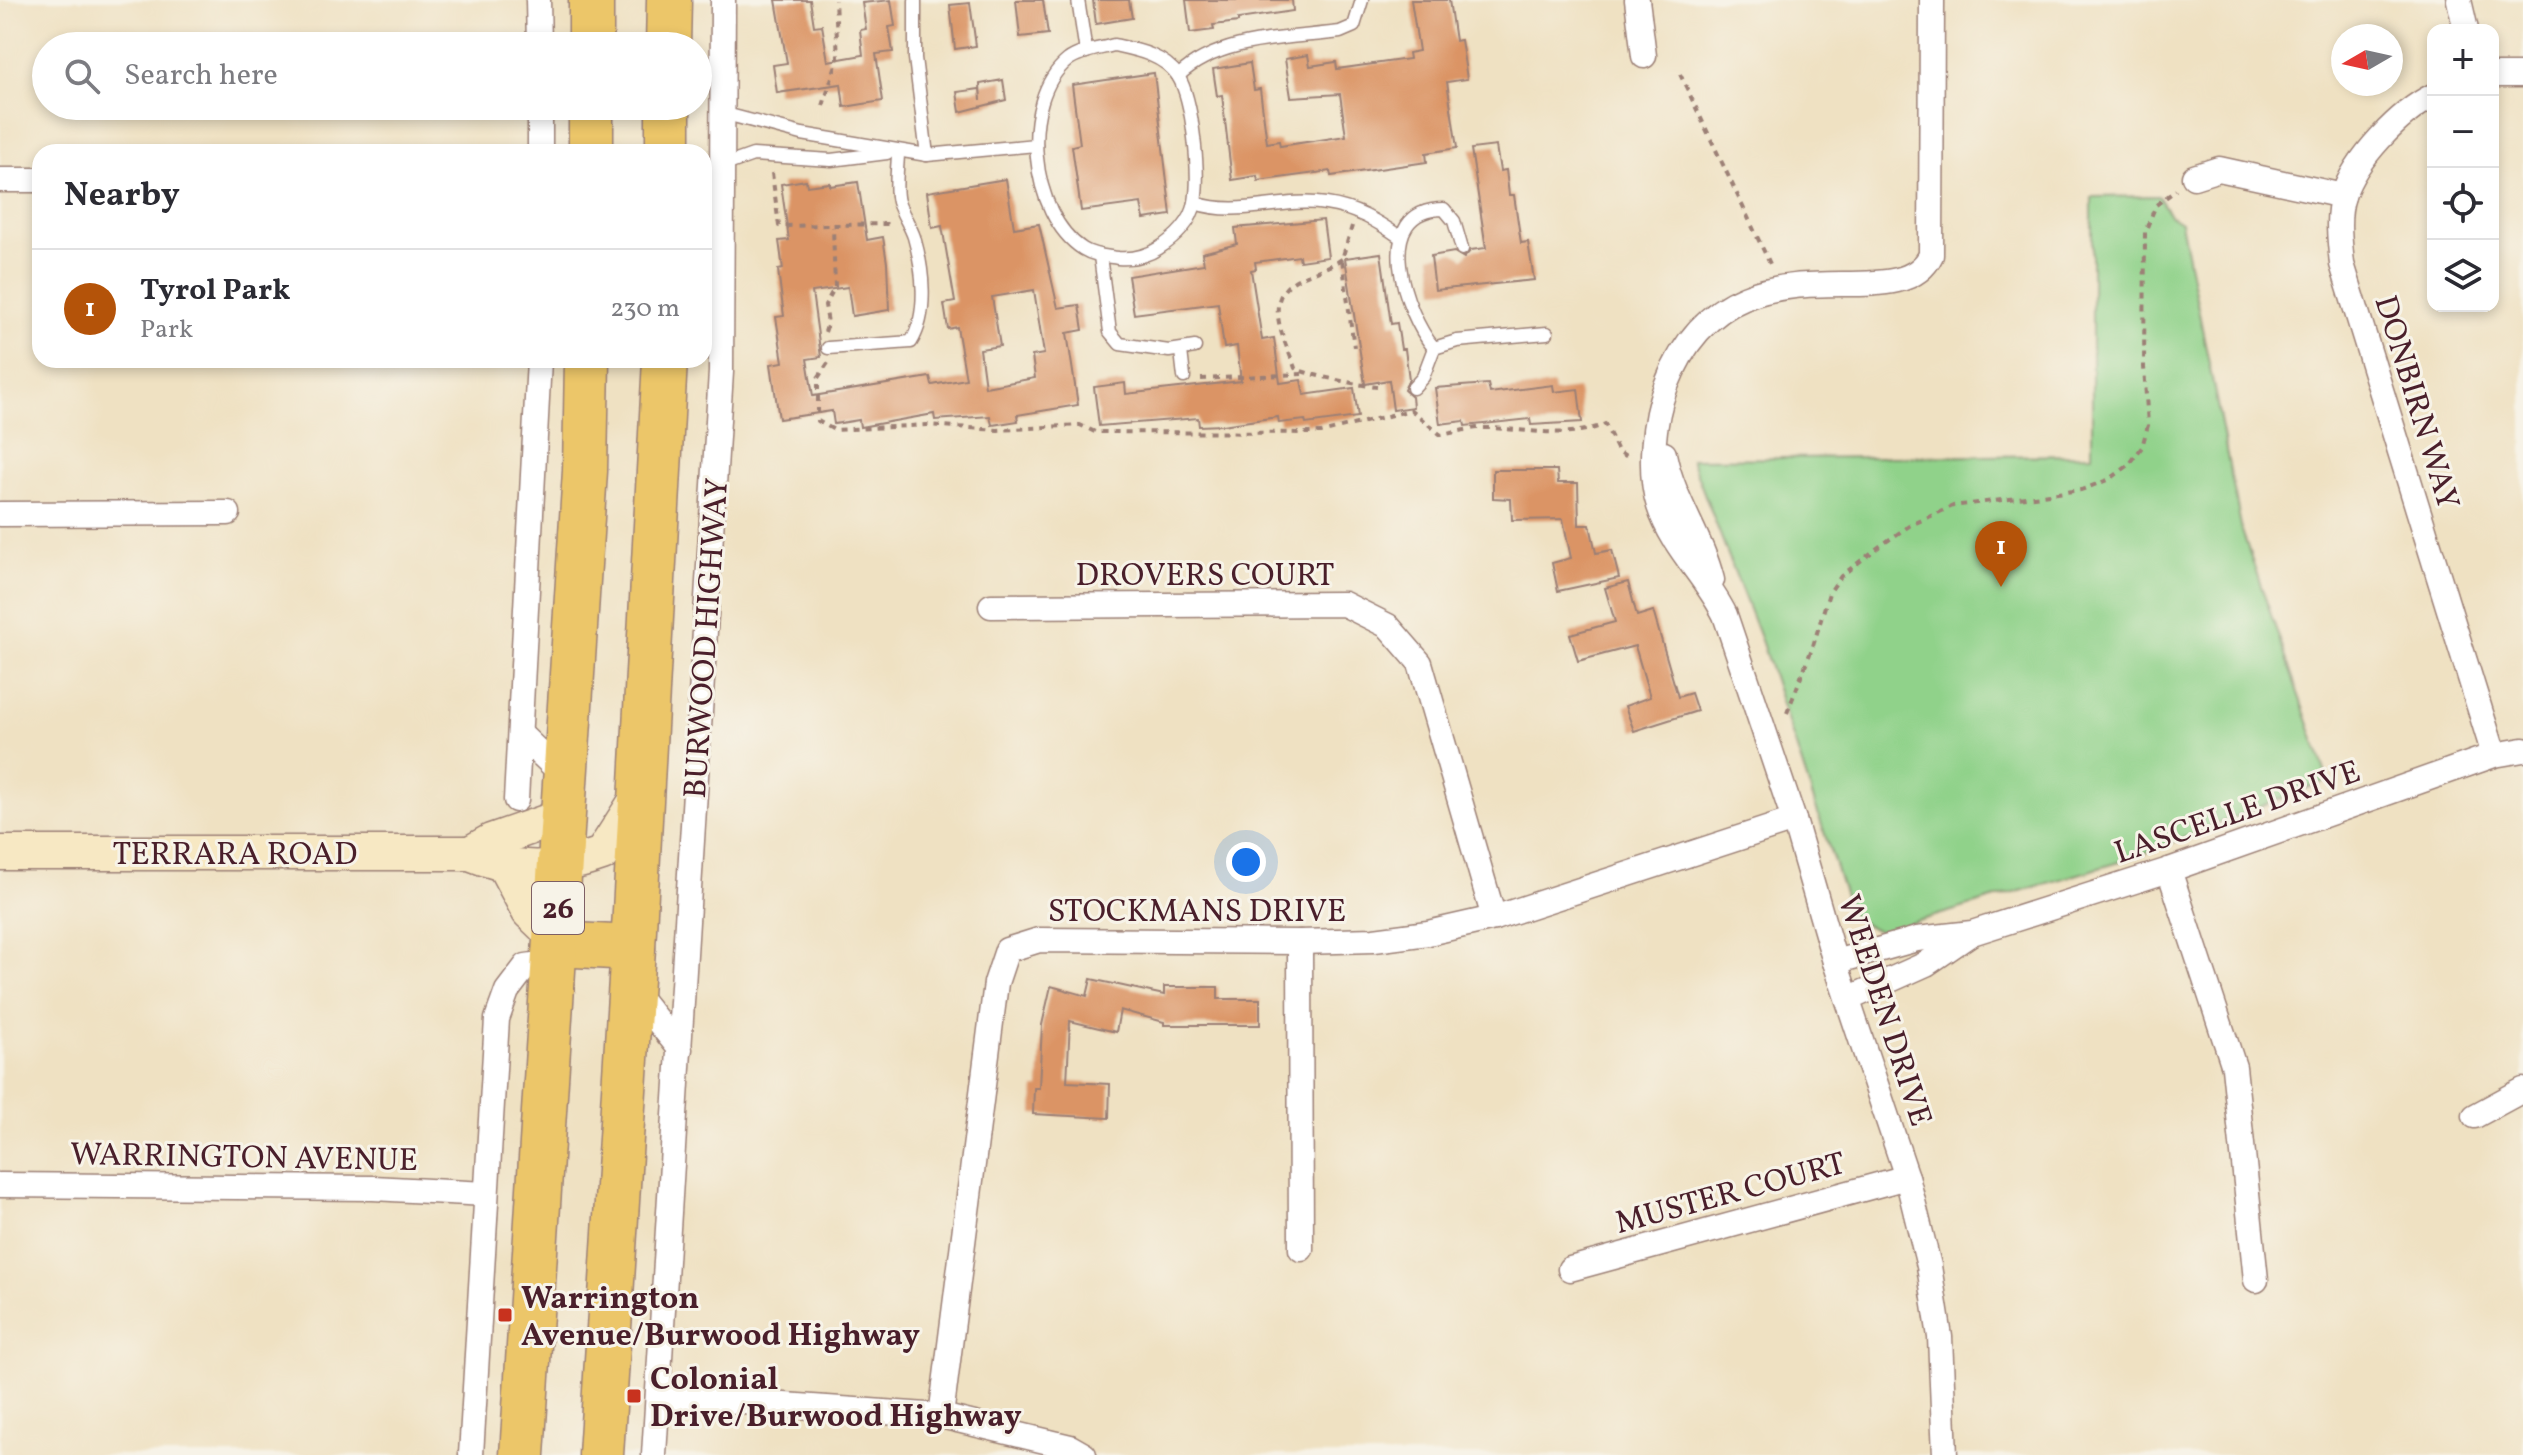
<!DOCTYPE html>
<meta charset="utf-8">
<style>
body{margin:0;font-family:Vollkorn,serif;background:#f2f2f3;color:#2b2b33}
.controls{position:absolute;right:24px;top:24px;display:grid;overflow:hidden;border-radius:16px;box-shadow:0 4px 12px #0003}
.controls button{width:72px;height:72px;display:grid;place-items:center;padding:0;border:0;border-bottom:2px solid #e1e1e2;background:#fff;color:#2b2b33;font:40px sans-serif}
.compass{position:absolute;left:2331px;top:24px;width:72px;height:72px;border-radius:50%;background:#fff;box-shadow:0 4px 12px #0003;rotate:261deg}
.you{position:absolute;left:1246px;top:862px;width:28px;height:28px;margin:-20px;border:6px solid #fff;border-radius:50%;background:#1a73e8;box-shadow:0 0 0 12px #1a73e833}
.badge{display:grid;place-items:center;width:52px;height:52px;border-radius:50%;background:#b45309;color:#fff;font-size:26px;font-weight:700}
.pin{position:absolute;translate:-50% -66px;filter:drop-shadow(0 2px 4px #0008)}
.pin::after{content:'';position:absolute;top:42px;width:28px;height:24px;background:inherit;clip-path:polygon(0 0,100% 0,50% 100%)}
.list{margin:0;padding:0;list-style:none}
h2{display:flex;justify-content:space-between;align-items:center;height:104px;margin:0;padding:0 32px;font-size:34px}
h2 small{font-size:26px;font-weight:400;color:#7c7c81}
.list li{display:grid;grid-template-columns:52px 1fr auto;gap:24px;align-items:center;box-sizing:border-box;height:120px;padding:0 32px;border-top:2px solid #e1e1e2}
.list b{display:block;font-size:30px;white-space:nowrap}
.list p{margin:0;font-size:26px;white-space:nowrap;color:#7c7c81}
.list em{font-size:26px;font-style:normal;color:#7c7c81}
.icon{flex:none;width:44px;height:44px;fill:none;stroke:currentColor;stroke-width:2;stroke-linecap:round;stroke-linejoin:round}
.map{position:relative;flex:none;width:2523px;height:1455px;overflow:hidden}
.search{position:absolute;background:#fff;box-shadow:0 4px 12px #0003;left:32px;top:32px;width:680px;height:88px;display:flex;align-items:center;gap:20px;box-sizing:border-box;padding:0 28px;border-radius:44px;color:#7c7c81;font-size:30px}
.panel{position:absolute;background:#fff;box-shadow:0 4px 12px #0003;left:32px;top:144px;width:680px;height:224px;border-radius:24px}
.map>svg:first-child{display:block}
</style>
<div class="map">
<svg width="2523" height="1455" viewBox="0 0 2523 1455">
<rect width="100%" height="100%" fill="#f7f3e8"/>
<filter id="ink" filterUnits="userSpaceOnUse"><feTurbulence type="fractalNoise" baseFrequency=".0125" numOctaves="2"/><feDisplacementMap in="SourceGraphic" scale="16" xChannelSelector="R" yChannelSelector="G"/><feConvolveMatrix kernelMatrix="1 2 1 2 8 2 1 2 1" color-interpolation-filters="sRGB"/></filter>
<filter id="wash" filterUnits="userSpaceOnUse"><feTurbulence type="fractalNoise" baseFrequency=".006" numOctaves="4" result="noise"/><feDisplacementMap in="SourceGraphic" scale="32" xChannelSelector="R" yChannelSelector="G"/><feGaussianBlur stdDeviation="1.8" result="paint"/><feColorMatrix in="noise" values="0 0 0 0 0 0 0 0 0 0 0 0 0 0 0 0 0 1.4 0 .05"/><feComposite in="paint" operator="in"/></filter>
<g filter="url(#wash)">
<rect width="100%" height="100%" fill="#efe1c2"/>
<polygon fill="#90d28a" stroke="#6d785a" stroke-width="2" points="2158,196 2170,215 2181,222 2242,531 2328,780 2130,859 1880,932 1852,917 1762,643 1691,459 2092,455 2092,197"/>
<g id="blocks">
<g fill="#db9465" fill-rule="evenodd">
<polygon points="776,0 810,0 814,26 822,25 828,61 863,55 860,30 866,29 862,3 891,0 895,26 889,27 893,52 876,54 883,101 844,107 841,84 777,93 773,65 787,63"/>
<polygon points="1016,0 1043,0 1048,34 1020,37"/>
<polygon points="1093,0 1129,0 1132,18 1096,24"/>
<polygon points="1186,0 1292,0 1293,11 1238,19 1238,22 1213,25 1214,30 1190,33"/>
<polygon points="1411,0 1449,0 1455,41 1461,40 1467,79 1447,82 1457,148 1426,153 1427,162 1331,176 1330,171 1258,181 1257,176 1232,180 1222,95 1217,96 1213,69 1250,63 1254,90 1260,89 1267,143 1279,141 1280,146 1346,136 1340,94 1291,97 1285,59 1308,55 1310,66 1336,62 1337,69 1409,59 1408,53 1419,51"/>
<polygon points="970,3 976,46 955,49 950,5"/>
<polygon points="1154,73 1171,215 1144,219 1141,203 1081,211 1072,146 1080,144 1072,85"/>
<polygon points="1003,80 1006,100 960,112 957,92 980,89 981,100 980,84"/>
<polygon points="1496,146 1500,171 1506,170 1509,195 1514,195 1521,243 1528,242 1534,280 1435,290 1431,256 1454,252 1464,258 1471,250 1486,248 1471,149"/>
<path d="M1006,179L1014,228L1039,224L1058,308L1079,305L1083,330L1067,333L1078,405L1017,415L1018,421L992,425L990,416L935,420L934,414L860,427L859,420L834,424L832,411L779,419L771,364L783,362L776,317L784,316L778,270L783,269L779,241L789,240L781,184L806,180L807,186L830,183V186L858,182L867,240L883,237L887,263L889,310L852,316L848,287L812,292L821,357L807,359L813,396L930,377L932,385L966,379L957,327L948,329L944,304L955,302L942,226L932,228L927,192ZM1034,290L1044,354L1032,356L1035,378L985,387L980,349L1000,346L992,297Z"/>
<polygon points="1323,220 1328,257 1300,261 1299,256 1255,262 1256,269 1251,270 1262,340 1274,338 1280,383 1301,380 1304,395 1354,388 1358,417 1306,424 1305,420 1279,423 1278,417 1222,425 1199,426 1198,418 1099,426 1094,387 1125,383 1126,394 1241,381 1237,346 1224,348 1218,303 1134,314 1128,276 1204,264 1202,253 1237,244 1235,228"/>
<polygon points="1381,253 1391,324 1397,323 1401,349 1405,349 1409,379 1404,390 1412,397 1413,407 1393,410 1389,380 1365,384 1345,258"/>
<polygon points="1488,384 1490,393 1553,385 1554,392 1578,389 1582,422 1531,425 1530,419 1465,426 1464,421 1440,424 1435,388"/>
<polygon points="1493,470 1557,470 1558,483 1578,483 1579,525 1590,525 1596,553 1612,550 1619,578 1558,591 1552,563 1571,558 1563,519 1512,520 1511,499 1493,498"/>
<polygon points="1628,582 1637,616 1653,611 1678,697 1691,693 1697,711 1634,731 1625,706 1650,697 1635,646 1578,661 1570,634 1615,622 1605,588"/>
<polygon points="1091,979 1164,995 1164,987 1218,987 1218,999 1260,999 1260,1025 1164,1025 1164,1022 1120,1010 1116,1032 1070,1021 1067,1082 1110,1084 1109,1118 1033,1114 1034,1088 1039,1088 1042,1025 1051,986 1087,996"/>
</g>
</g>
</g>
<g filter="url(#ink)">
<use href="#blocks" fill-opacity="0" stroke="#9c8076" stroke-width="2"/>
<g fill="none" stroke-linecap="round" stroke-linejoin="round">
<g stroke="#9c8076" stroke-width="15">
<g id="lane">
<polyline points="915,0 915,58 927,155"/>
<polyline points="1078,0 1086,52"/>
<path d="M1114,45C1137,50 1164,55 1178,76C1193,100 1200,174 1195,202C1192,222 1175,238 1159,248C1147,256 1132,259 1118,258C1106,256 1094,256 1083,249C1030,215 1018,100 1068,60C1080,51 1099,49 1114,45Z"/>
<path d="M1178,76C1219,37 1286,39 1340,32L1354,26L1362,0"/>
<polyline points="722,113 802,134 927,155 1036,145"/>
<polyline points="722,166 753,155 831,160 887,153"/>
<path d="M1195,203C1241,218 1281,197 1326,204C1355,208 1377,221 1400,237"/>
<polyline points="1100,256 1110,332 1120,344 1169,351 1195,347"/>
<path d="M828,348L911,342C929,313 923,268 914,237C910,225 902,214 898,202C894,188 898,167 898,152"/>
<path d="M1434,348C1405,314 1369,209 1444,209L1454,221L1462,249"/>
<polyline points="1181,351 1184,377"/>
<polyline points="1413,388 1423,377 1434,348 1457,341 1547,333"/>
</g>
</g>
<g stroke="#9c8076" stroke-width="27">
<g id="street">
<polyline points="538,0 539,46"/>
<polyline points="1637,0 1644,56"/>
<path d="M1932,0L1931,255C1897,327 1730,219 1666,386C1653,419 1648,471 1659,506C1672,547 1706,576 1725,615L1794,820L1835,962L1907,1177L1929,1266L1940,1337L1945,1455"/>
<polyline points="2459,0 2466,30"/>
<polyline points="2493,75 2523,75"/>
<path d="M2433,96C2400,112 2355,159 2343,196C2336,217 2340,242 2342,264L2494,755"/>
<polyline points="540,106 540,152"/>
<polyline points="2194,177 2219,169 2343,196"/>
<polyline points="0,180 40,180"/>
<path d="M1664,454C1673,500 1701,536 1712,580"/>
<polyline points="0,514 228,513"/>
<polyline points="991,606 1344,604 1388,626 1420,663 1494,918"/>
<polyline points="520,734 566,778"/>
<polyline points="516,800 539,360"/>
<polyline points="2169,870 2234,1067 2256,1280"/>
<polyline points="1300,942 1301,1249"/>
<polyline points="1835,962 1917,939 1972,933 2169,870 2494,755 2523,750"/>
<polyline points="632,989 680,1049"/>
<polyline points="1848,999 1926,964 1970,934"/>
<polyline points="2475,1116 2523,1090"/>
<polyline points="0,1185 373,1188 486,1194"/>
<polyline points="1570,1269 1907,1177"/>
<polyline points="658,1396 941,1416 1070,1447 1084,1455"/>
<polyline points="941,1416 996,983 1007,950 1039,940 1300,942 1374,940 1428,933 1494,918 1794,820"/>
<polyline points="471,1455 497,1019 507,991 526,966 554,962"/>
<polyline points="654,1455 721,372 723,0"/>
</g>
</g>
<g stroke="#9c8076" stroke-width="37">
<g id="secondary">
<path d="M0,853H470C519,873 553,871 602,854L641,793"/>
<polyline points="470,853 491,841 563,816"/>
<polyline points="505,867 529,912 556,938"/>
</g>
</g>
<g stroke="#9c8076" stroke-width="47">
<g id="highway">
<polyline points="591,46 591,0"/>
<polyline points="668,46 669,0"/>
<polyline points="591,152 591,106"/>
<polyline points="668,152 668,106"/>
<polyline points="556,944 633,948"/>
<polyline points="522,1455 585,471 587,360"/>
<polyline points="601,1455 633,948 665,360"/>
</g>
</g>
<g stroke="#9c8076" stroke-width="4" stroke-dasharray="6 6" stroke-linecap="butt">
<polyline points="1680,74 1771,266"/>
<polyline points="823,106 838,58 835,0"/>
<polyline points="772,173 779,226 888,224"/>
<polyline points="1352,226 1342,259 1354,347"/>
<path d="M1342,259C1326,270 1304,273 1290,284C1264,305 1286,343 1295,368C1302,374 1365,386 1377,387"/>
<polyline points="825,332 828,323 825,305 835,287 833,227"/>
<path d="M828,363L818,378V421L834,430L928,425L998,430L1080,425L1095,432L1321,433L1411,410L1441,435C1453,433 1466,429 1478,428C1519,427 1567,441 1605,424L1618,451L1629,458"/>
<polyline points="1201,379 1302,374"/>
<polyline points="1787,713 1813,646 1829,593 1841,576 1880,546 1909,526 1953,506 2081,490 2110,479 2129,465 2142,447 2148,425 2144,367 2145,232 2156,205 2176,190"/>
</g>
<use href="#lane" stroke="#fff" stroke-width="12"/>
<use href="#street" stroke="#fff" stroke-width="24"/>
<use href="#secondary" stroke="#f7e8c3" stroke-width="34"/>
<use href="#highway" stroke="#ecc669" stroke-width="44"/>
</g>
</g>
<g fill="#c8321e" stroke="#f7f3e8" stroke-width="3">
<rect x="497" y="1307" width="16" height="16" rx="4"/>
<rect x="626" y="1388" width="16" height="16" rx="4"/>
</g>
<g text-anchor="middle" stroke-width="6" stroke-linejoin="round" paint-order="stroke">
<rect fill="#f7f3e8" stroke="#7e5f64" stroke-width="2" x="532" y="882" width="52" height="52" rx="6"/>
<g font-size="30" font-weight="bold" fill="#4a1f2b">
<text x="558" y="918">26</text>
</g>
<g font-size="32" fill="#4a1f2b" stroke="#f7f3e8">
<text transform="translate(2418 402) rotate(73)" y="11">DONBIRN WAY</text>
<text x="1205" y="585">DROVERS COURT</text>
<text transform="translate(705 638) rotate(-86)" y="11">BURWOOD HIGHWAY</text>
<text transform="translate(2237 811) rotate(-19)" y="11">LASCELLE DRIVE</text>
<text x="235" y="864">TERRARA ROAD</text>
<text x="1197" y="921">STOCKMANS DRIVE</text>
<text transform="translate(1886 1010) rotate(72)" y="11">WEEDEN DRIVE</text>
<text transform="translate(244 1156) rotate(1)" y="11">WARRINGTON AVENUE</text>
<text transform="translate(1730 1192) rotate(-15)" y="11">MUSTER COURT</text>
</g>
<g font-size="32" font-weight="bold" fill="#4a1f2b" stroke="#f7f3e8" text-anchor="start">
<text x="521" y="1308">Warrington<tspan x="521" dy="37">Avenue/Burwood Highway</tspan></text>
<text x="650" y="1389">Colonial<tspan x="650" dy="37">Drive/Burwood Highway</tspan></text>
</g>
</g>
</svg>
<div class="controls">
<button>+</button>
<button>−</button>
<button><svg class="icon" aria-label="locate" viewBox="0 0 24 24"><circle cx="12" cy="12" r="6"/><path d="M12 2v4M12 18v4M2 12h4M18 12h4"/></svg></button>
<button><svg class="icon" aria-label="layers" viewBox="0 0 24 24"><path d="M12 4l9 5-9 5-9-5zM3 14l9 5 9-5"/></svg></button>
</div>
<svg class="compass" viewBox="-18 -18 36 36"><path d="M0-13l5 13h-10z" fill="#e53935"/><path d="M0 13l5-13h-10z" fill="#7c7c81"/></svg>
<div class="you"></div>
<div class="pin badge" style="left:2001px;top:587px">1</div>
<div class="search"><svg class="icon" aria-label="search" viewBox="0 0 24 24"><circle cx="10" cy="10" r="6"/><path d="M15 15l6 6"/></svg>Search here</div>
<section class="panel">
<h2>Nearby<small></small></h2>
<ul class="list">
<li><span class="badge">1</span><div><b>Tyrol Park</b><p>Park</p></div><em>230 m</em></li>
</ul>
</section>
</div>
